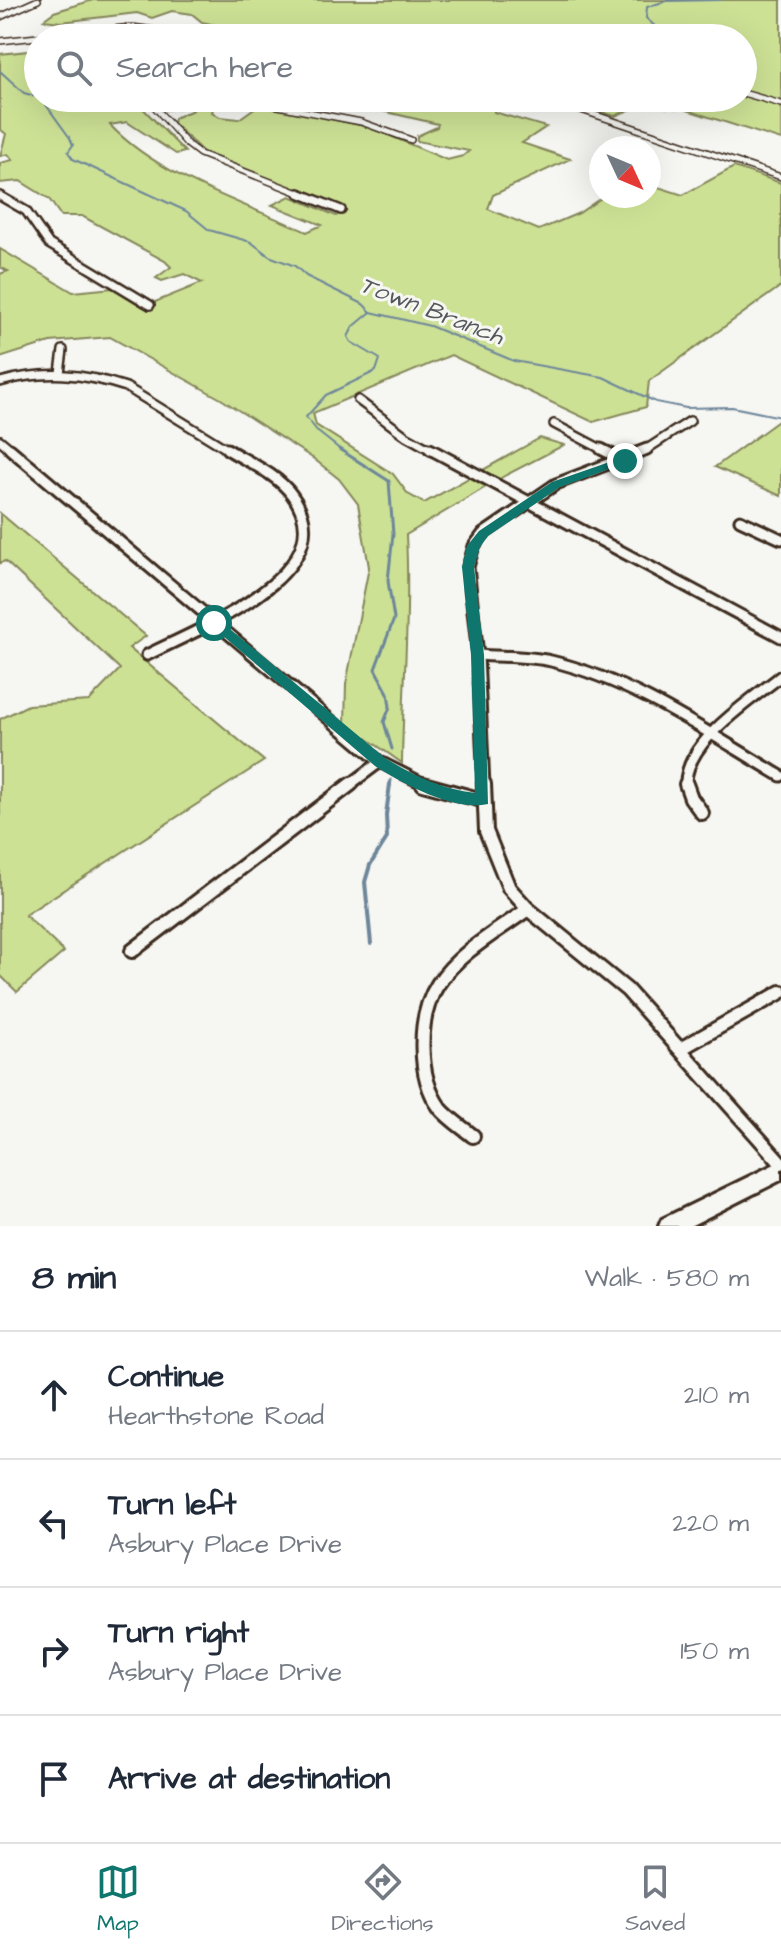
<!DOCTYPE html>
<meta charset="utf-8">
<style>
body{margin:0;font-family:"Architects Daughter",sans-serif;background:#f6f6f7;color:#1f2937}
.compass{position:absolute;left:589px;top:136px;width:72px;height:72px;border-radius:50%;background:#fff;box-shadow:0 8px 32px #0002;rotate:134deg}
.stop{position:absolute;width:24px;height:24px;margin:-18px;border:6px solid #0f766e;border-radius:50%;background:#fff}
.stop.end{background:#0f766e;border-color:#fff;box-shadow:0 2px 8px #0008}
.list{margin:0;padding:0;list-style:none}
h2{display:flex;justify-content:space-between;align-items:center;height:104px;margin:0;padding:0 32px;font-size:34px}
h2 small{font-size:26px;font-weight:400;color:#747a83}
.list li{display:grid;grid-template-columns:52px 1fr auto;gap:24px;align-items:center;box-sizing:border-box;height:128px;padding:0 32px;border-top:2px solid #e0e1e3}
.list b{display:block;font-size:30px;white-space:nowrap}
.list p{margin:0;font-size:26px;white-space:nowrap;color:#747a83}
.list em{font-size:26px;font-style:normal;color:#747a83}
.icon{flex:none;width:44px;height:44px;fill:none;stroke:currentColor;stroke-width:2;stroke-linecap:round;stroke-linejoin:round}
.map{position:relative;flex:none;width:781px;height:1226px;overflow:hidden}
.search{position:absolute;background:#fff;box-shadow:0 8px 32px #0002;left:24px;right:24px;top:24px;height:88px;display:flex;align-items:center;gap:20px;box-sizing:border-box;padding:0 28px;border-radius:44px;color:#747a83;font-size:30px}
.sheet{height:616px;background:#fff}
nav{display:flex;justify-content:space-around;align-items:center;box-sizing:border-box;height:112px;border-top:2px solid #e0e1e3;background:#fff;font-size:22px;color:#747a83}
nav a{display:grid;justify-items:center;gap:4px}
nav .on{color:#0f766e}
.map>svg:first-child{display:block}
</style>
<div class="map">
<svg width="781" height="1226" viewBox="0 0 781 1226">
<rect width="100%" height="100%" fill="#f6f6f2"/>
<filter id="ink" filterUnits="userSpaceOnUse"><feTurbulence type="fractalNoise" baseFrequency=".0125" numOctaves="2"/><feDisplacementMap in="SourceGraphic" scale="16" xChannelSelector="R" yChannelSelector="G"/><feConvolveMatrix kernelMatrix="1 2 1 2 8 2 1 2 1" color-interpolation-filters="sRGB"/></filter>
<g filter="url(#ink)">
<g fill="#cde195" stroke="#84865a" stroke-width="2">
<path d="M93,0H781V140L684,109L641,105L615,116L576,104L566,113L521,98H743V38C623,38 503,38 382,38C361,38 272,25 266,38L220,36L229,28L202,22L192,14L172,11L152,18L137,13L61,22L43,20L54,12Z"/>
<path d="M38,50L34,61L38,62V98H133L185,152L176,154L127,122L110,125C158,176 243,203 307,232L322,225L272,205L290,196L336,216L346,211L204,153L173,123L174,118L193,110L191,107L164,110L161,107L167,102L217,98L212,112L220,117L239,119L260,104L369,127L447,160L463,156L469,151L417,141V136L437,127L438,124L326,98L401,101L434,98L449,102L459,98H498L494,112L546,127L522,143L570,159L493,195L488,209L539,230L579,213L604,196H649V184L683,195L734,167L781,183V286L649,381L646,407L593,422L451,355L313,413L316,425L393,474L408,494L424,503L540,438L564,445L506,475L406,535C410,611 403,687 402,763L345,723L346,684L369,567L358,504L339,479L314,459L221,399L110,337L50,342L0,358V274L8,271L0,267V249L73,292L113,288L143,307L202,283L184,274L162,281L156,278L171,267L165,261L82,216H61L49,199L20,181L0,183V163L13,160L8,154L0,156L6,134L0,129V54Z"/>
<polygon points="781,419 781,496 715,467"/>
<polygon points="0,513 146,636 129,648 264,761 25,915 64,952 17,992 0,975 0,719 28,705 89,701 120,669 5,561 0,563"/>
</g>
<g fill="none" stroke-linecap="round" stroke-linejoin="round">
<g stroke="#6d869a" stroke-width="2">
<polyline points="660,31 646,18 647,7 666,1 721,0"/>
<polyline points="0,71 24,93 38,97"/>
<polyline points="41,98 70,138 73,145 68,152 73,159 186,211 209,230 251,242 269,256 295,266 306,276 363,304 371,312 430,326 514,361 603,377 656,402 686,408 732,407 781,417"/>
<polyline points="342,451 318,432 306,417 326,395 376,371 380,359 351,342 348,337 353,327 371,312"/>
</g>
<g stroke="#6d869a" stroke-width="3">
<polyline points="339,449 389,481 393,534 388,581 394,619 375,669 388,693 390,707 384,722 392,749"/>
<polyline points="390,786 391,780"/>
</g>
<polyline stroke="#6d869a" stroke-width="4" points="371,944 365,882 370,865 387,838 386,815 390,784"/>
<g stroke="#3b2a1e" stroke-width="8">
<g id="street-far3">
<polyline points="0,17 38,0"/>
<polyline points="0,41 132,27 212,38"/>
<polyline points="743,93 781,104"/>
<polyline points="147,98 187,144 200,154 304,195"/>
<polyline points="236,98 361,122 411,140"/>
<polyline points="150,101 182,98"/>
<polyline points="578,109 781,177"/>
</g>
</g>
<g stroke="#3b2a1e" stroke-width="12">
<g id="street-far2">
<polyline points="299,193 341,210"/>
<polyline points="0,196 26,211 49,244 150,305"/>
<polyline points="60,373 63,350"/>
<path d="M0,382C43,370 83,373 126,387L230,451"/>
<polyline points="358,400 406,436 433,451"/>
<polyline points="554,424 605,451"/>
<polyline points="0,440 13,451"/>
<polyline points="644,451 690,421"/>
</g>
</g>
<g stroke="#3b2a1e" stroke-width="15">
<g id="street-far1">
<polyline points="10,449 380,762 428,786"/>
<polyline points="430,449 781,637"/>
<polyline points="601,449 625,461"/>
<polyline points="740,520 781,539"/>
<path d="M147,655C196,630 349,572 292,495C277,474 248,462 227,449"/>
<path d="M478,655C502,657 528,656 551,661C635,681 708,733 781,776"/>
<polyline points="348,786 380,762"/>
<polyline points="484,786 478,655 468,567 474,546 483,534 556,484 647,449"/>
<path d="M686,786C683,743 750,701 781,676"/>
</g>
</g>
<g stroke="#3b2a1e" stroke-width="18">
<g id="street">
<polyline points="423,784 482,800"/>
<polyline points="484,784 486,831 509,888 528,909 627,990 781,1163"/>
<polyline points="686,784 691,798 702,813"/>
<polyline points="132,951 351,784"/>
<polyline points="682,1048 781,992"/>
<path d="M473,1136C462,1127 449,1119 440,1108C417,1077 417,1016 438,984C459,952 498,931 528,909"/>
</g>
</g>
<g stroke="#3b2a1e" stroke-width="6">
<polygon id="primary" points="781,1161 781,1180 690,1226 659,1226 662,1219"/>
</g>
<use href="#street-far3" stroke="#f6f6f2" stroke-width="5"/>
<use href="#street-far2" stroke="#f6f6f2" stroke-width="7"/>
<use href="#street-far1" stroke="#f6f6f2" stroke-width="9"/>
<use href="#street" stroke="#f6f6f2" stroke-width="12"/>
<use href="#primary" fill="#f6f6f2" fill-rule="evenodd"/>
</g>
</g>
<path fill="#0f766e" d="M621,458L631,461L560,487L488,536L480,547L474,567L484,655L488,804C454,812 402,783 375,766L208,623L219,620L385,758C414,776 441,789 475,793L471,655L462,567L467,546L479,531L552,482Z"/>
<g text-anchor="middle" stroke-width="6" stroke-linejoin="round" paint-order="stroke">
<g font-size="24" font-style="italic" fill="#54585c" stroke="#f6f6f2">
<text transform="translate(432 310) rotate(21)" y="8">Town Branch</text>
</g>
</g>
</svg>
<svg class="compass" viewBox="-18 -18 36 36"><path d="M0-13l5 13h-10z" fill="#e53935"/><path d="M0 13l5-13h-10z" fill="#747a83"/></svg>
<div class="stop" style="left:214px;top:623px"></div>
<div class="stop end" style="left:625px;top:461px"></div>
<div class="search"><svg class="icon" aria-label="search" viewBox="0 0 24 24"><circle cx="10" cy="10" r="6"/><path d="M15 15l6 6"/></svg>Search here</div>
</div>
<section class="sheet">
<h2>8 min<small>Walk · 580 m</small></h2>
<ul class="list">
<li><svg class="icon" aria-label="ahead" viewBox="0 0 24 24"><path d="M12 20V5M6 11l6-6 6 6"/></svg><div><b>Continue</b><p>Hearthstone Road</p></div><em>210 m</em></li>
<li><svg class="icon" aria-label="left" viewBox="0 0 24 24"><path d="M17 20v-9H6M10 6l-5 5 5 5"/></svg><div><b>Turn left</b><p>Asbury Place Drive</p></div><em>220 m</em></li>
<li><svg class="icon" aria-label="right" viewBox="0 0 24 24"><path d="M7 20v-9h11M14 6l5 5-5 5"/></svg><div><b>Turn right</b><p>Asbury Place Drive</p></div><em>150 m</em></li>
<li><svg class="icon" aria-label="arrive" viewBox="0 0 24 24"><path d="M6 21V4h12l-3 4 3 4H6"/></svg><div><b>Arrive at destination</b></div></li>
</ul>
</section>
<nav>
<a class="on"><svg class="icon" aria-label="map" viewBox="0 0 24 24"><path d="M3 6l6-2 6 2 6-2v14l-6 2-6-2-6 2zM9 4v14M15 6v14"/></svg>Map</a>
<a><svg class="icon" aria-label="directions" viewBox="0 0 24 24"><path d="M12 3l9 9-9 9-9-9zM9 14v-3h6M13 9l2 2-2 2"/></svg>Directions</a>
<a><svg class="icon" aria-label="saved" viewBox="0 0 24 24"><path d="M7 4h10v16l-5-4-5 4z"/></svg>Saved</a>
</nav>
